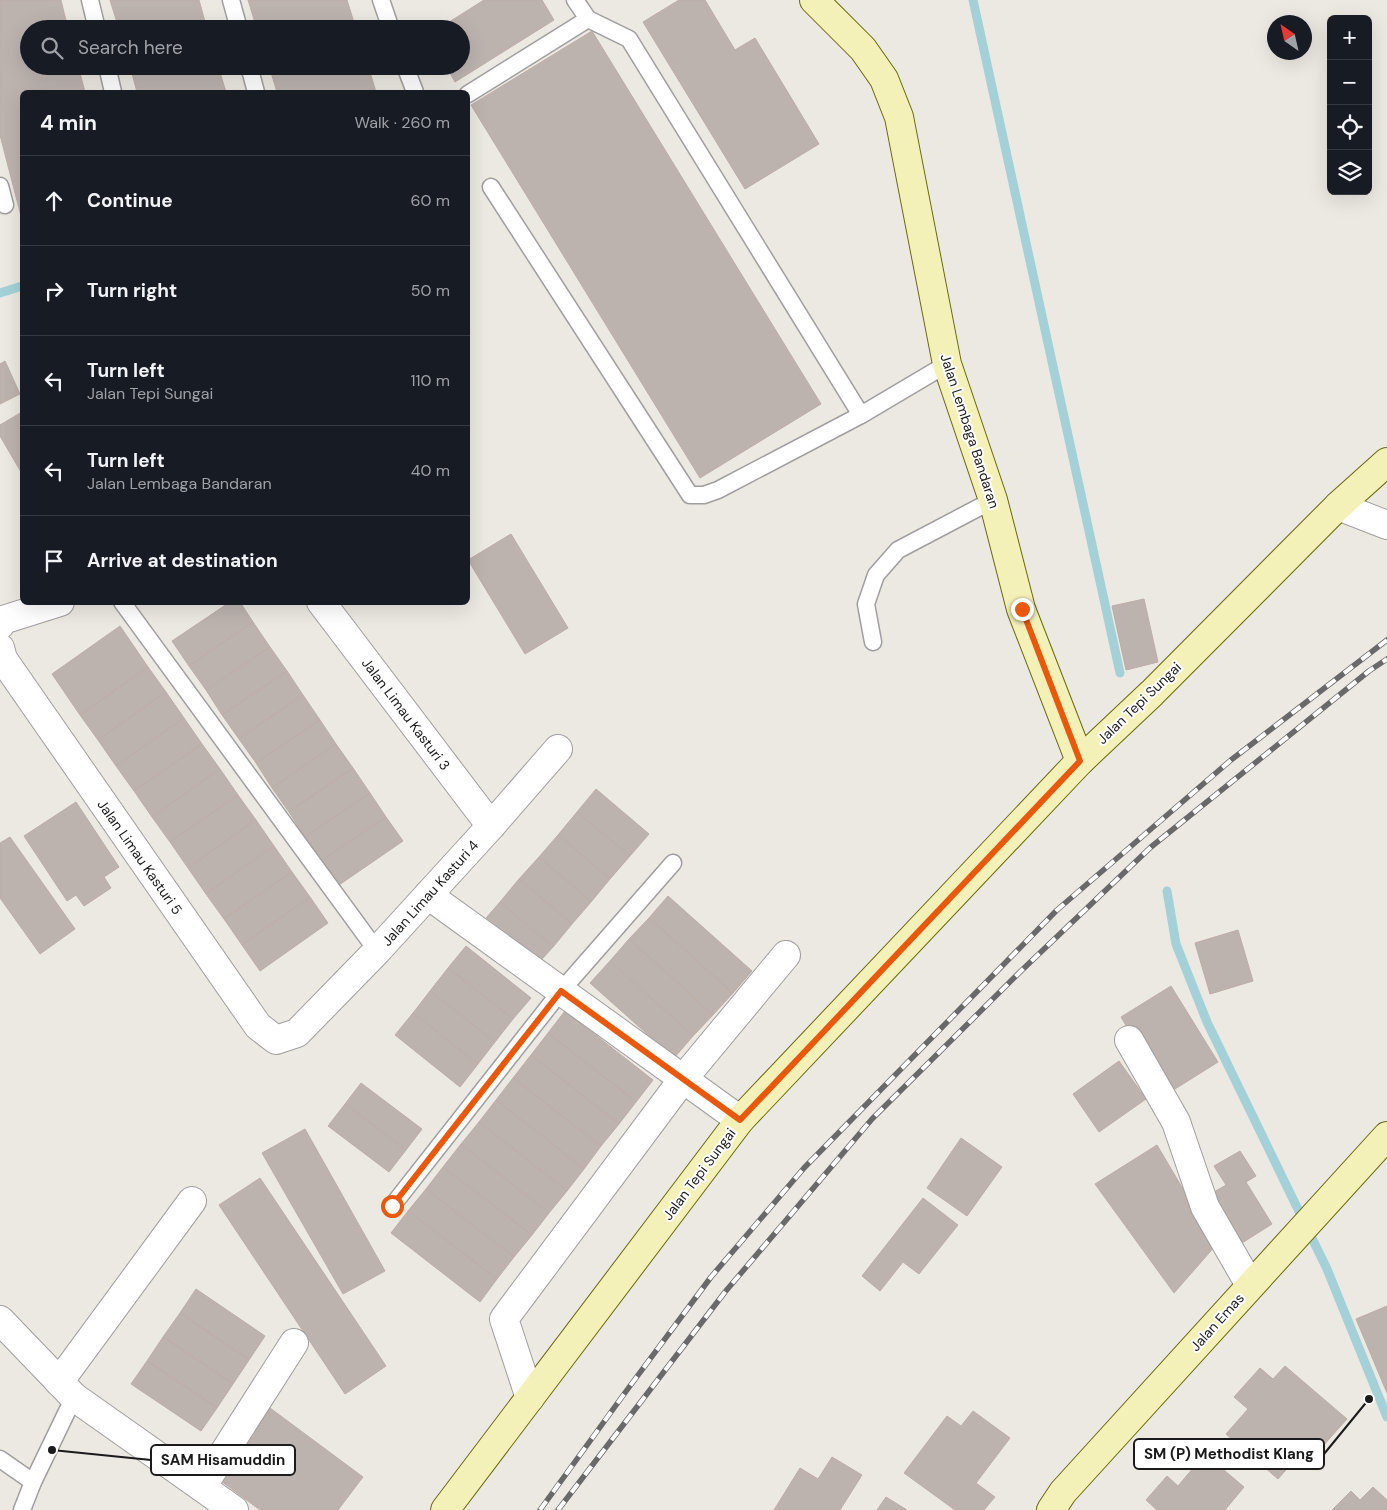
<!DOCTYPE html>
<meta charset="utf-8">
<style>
body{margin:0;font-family:"DM Sans",sans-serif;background:#242831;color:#f1f3f6}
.controls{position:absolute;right:15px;top:15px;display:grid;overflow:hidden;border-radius:8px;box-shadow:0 5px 20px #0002}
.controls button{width:45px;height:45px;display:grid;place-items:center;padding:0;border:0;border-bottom:1px solid #363941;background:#171b24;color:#f1f3f6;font:25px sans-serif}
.compass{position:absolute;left:1267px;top:15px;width:45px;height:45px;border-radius:50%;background:#171b24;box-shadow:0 5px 20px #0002;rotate:326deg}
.stop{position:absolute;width:15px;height:15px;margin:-11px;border:4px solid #ea580c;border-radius:50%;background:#fff}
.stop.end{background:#ea580c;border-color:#fff;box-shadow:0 1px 5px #0008}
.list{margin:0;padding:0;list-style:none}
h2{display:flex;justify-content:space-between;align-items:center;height:65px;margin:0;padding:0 20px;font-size:21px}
h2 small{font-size:16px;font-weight:400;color:#9ea1a6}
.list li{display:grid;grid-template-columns:32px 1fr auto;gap:15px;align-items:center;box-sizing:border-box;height:90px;padding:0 20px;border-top:1px solid #363941}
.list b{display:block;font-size:19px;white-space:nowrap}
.list p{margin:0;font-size:16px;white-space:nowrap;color:#9ea1a6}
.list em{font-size:16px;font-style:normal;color:#9ea1a6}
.icon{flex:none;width:28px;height:28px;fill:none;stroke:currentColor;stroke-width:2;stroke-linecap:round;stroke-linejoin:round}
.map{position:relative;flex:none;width:1387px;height:1510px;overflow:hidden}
.search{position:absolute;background:#171b24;box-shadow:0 5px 20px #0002;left:20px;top:20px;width:450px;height:55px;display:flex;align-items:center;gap:12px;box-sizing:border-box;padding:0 18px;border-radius:28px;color:#9ea1a6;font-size:19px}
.panel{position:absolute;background:#171b24;box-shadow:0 5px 20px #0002;left:20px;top:90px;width:450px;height:515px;border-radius:8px}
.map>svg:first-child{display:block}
</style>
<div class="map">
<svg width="1387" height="1510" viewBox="0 0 1387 1510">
<rect width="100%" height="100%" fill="#ece8e2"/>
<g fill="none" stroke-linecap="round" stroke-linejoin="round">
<g stroke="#a4d1d7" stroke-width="9">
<polyline points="973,0 1120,673"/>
<polyline points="0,293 22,286"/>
<polyline points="1167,891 1176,944 1207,1022 1327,1269 1387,1417"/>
</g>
</g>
<g fill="#bcb3af" stroke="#bdada5">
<polygon points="0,0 61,0 68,29 29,29 29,66 78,66 85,92 22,92 22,220 0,135"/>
<polygon points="110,0 199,0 207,29 119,29"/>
<polygon points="248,0 347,0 356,29 257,29"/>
<polygon points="484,0 542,0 554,20 455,82 446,66 461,66 461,29 438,29"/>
<polygon points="679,0 705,0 735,50 755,38 819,144 745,189 643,22"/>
<polygon points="592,31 821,404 700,478 471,105"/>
<polygon points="130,66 218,66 226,92 137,92"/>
<polygon points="269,66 368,66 376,92 277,92"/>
<polygon points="5,361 20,394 0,404 0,364"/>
<polygon points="22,412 22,471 21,472 0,436 0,425"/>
<polygon points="511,534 568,628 525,654 468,560"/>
<polygon points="1144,599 1158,662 1126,670 1112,606"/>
<polygon points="230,602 240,602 253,622 189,666 172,641"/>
<polygon points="253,622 270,647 206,690 189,666"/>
<polygon points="120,626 148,667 80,715 52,674"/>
<polygon points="270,647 287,671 222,715 206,690"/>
<polygon points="148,667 166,692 98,740 80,715"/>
<polygon points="287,671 303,695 239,739 222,715"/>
<polygon points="166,692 184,718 116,766 98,740"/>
<polygon points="303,695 320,720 256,763 239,739"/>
<polygon points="184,718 202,744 134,791 116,766"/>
<polygon points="320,720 336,744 272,788 256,763"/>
<polygon points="202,744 220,769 152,817 134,791"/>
<polygon points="336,744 353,768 289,812 272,788"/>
<polygon points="353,768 370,793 305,837 289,812"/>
<polygon points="220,769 238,795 170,842 152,817"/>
<polygon points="596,789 649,834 630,856 577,812"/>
<polygon points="370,793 386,817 322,860 305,837"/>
<polygon points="238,795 256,820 188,868 170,842"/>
<polygon points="76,802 119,867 104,877 111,888 84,906 76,895 67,901 24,836"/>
<polygon points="577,812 630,856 610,879 558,835"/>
<polygon points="386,817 403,841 339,885 322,860"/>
<polygon points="256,820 274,846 206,894 188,868"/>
<polygon points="558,835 610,879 591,902 539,857"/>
<polygon points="10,837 75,929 40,954 0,898 0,843"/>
<polygon points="274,846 292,872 224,919 206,894"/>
<polygon points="539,857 591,902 572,924 519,879"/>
<polygon points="292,872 310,897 242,945 224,919"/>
<polygon points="519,879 572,924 553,947 500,902"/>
<polygon points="668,896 752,971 733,993 649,918"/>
<polygon points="310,897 328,923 260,971 242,945"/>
<polygon points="500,902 553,947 533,969 480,925"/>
<polygon points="649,918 733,993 713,1015 629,939"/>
<polygon points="1238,930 1253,981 1210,994 1195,943"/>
<polygon points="629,939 713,1015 693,1036 610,961"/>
<polygon points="466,946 531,998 513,1019 448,968"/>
<polygon points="610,961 693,1036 674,1058 590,983"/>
<polygon points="448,968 513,1019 495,1042 430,991"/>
<polygon points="1171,986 1218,1062 1167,1094 1121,1017"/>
<polygon points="430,991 495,1042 478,1064 413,1013"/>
<polygon points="565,1011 653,1080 636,1102 548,1033"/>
<polygon points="413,1013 478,1064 460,1087 395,1035"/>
<polygon points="548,1033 636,1102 619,1124 531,1055"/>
<polygon points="531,1055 619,1124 601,1146 513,1078"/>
<polygon points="1119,1061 1146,1099 1099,1132 1073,1094"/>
<polygon points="513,1078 601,1146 584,1169 496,1100"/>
<polygon points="361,1083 422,1129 406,1150 345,1104"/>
<polygon points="496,1100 584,1169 567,1191 479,1122"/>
<polygon points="345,1104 406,1150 389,1172 328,1126"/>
<polygon points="479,1122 567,1191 549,1213 461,1144"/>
<polygon points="305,1129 385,1271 343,1294 262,1153"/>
<polygon points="961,1138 1002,1167 967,1216 927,1188"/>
<polygon points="461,1144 549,1213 532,1235 443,1167"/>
<polygon points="1157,1145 1216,1245 1174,1293 1095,1184"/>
<polygon points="1240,1151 1256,1176 1246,1182 1272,1224 1234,1248 1204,1198 1226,1185 1214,1166"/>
<polygon points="443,1167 532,1235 514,1257 426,1189"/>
<polygon points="260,1178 386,1366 345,1394 219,1205"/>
<polygon points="426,1189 514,1257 497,1279 408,1211"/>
<polygon points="923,1198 958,1225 919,1274 903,1262 880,1291 862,1276"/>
<polygon points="408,1211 497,1279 480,1302 391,1233"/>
<polygon points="196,1289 265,1336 249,1360 180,1313"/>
<polygon points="1387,1306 1387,1393 1356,1319"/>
<polygon points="180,1313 249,1360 233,1384 163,1337"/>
<polygon points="163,1337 233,1384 217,1408 147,1361"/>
<polygon points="147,1361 217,1408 201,1431 131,1384"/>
<polygon points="1285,1366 1347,1419 1313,1457 1304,1449 1278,1479 1226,1434 1248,1409 1234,1397 1260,1368 1273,1379"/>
<polygon points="270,1408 363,1477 338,1510 260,1510 217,1478"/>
<polygon points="973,1411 1010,1438 976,1483 995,1497 984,1510 955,1510 904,1473 947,1416 961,1426"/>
<polygon points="1205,1454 1244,1487 1225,1510 1157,1510 1146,1500 1167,1476 1178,1486"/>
<polygon points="832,1457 862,1475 840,1510 774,1510 800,1468 818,1479"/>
<polygon points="1373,1487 1387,1500 1387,1510 1332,1510 1351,1491 1360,1500"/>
<polygon points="886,1497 907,1510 877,1510"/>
</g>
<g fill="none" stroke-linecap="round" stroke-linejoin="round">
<g stroke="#9f9f9f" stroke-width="19">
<g id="lane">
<polyline points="90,0 97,29"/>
<polyline points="231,0 239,29"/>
<polyline points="381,0 391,29"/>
<polyline points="575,0 588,19 629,39 861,415"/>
<polyline points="107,66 113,92"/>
<polyline points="249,66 256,92"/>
<polyline points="405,66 415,92"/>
<polyline points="468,94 588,19"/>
<polyline points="0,186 5,205"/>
<polyline points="491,187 690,495 704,495 718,490 861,415 947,364"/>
<polyline points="122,602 377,951"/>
<polyline points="873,642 866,604 876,575 898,550 993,500"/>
<polyline points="392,1206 561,991 673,863"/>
<polyline points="0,1459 33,1482"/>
<polyline points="22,1510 33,1482 74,1397"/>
</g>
</g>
<g stroke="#9f9f9f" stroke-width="30">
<g id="street">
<polyline points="1338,506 1387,525"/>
<polyline points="321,602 491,826"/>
<polyline points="0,625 3,620 60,602"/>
<polyline points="0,648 3,659 258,1026 276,1040 297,1033 377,951 491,826 558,749"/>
<polyline points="428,895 740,1120"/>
<polyline points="1129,1040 1176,1122 1205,1207 1250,1285"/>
<polyline points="0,1320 74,1397 234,1510"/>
<polyline points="59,1382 192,1201"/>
<polyline points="530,1398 504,1319 683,1079 786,955"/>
<polyline points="202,1487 294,1343"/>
</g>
</g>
<g stroke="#68690c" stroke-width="30">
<g id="secondary">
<polyline points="814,0 863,49 884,79 899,117 947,364 993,500 1021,609 1080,761"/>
<polyline points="445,1510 740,1120 1080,761 1152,693 1338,506 1387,462"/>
<polyline points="1051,1510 1063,1492 1387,1136"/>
</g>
</g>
<use href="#lane" stroke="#fff" stroke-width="16"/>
<use href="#street" stroke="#fff" stroke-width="28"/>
<use href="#secondary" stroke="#f4f1b8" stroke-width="28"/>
<g stroke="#696969" stroke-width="5.5">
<g id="rail">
<polyline points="540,1510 627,1390 711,1277 804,1168 1057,910 1231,760 1387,640"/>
<polyline points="558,1510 725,1292 872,1119 1021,971 1151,847 1369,671 1387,659"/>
</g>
</g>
<use href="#rail" stroke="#fff" stroke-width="4" stroke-dasharray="11" stroke-linecap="butt"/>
</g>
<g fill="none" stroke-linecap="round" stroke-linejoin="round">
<polyline stroke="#ea580c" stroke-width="6" points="392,1206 561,991 740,1120 1080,761 1022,609"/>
</g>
<g text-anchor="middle" stroke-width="4" stroke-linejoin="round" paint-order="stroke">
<g font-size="14" fill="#1b1b1b" stroke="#fff">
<text transform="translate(970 431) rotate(72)" y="5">Jalan Lembaga Bandaran</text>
<text transform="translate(1139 703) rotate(-44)" y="5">Jalan Tepi Sungai</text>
<text transform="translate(406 714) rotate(53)" y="5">Jalan Limau Kasturi 3</text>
<text transform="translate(140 857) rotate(55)" y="5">Jalan Limau Kasturi 5</text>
<text transform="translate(430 893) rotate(-48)" y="5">Jalan Limau Kasturi 4</text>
<text transform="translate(699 1174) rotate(-53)" y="5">Jalan Tepi Sungai</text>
<text transform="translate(1217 1322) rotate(-48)" y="5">Jalan Emas</text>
</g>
</g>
<path fill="none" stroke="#1b1b1b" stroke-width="2" d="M1369 1399L1324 1454M52 1450L151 1460"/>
<g fill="#1b1b1b" stroke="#fff" stroke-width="2">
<circle cx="1369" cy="1399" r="5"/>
<circle cx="52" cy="1450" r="5"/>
</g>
<g fill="#fff" stroke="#1b1b1b" stroke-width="2">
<rect x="1134" y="1439" width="190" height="30" rx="5"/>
<rect x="151" y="1445" width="144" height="30" rx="5"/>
</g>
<g font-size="15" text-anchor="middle" font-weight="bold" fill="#1b1b1b">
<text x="1229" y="1459">SM (P) Methodist Klang</text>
<text x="223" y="1465">SAM Hisamuddin</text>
</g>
</svg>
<div class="controls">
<button>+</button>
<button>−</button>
<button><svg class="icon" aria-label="locate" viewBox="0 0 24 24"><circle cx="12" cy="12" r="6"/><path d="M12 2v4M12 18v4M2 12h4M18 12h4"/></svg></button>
<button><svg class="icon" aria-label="layers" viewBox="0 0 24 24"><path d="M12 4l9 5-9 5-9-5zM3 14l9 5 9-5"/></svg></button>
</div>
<svg class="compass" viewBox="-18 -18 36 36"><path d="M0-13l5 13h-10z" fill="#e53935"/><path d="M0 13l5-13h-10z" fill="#9ea1a6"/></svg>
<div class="stop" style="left:392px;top:1206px"></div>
<div class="stop end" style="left:1022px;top:609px"></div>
<div class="search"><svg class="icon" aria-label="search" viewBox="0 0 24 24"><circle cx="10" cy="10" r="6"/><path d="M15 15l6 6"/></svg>Search here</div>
<section class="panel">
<h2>4 min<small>Walk · 260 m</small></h2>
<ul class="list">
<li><svg class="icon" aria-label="ahead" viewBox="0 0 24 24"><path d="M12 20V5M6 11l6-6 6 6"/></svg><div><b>Continue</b></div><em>60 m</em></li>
<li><svg class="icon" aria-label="right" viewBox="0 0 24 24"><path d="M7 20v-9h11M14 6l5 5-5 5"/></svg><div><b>Turn right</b></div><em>50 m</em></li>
<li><svg class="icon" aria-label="left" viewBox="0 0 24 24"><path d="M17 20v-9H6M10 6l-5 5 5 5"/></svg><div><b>Turn left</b><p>Jalan Tepi Sungai</p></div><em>110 m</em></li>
<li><svg class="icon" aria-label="left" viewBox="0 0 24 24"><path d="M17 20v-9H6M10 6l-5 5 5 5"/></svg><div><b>Turn left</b><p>Jalan Lembaga Bandaran</p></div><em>40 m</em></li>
<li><svg class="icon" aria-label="arrive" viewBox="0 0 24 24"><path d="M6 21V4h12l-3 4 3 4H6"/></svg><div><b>Arrive at destination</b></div></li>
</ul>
</section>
</div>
